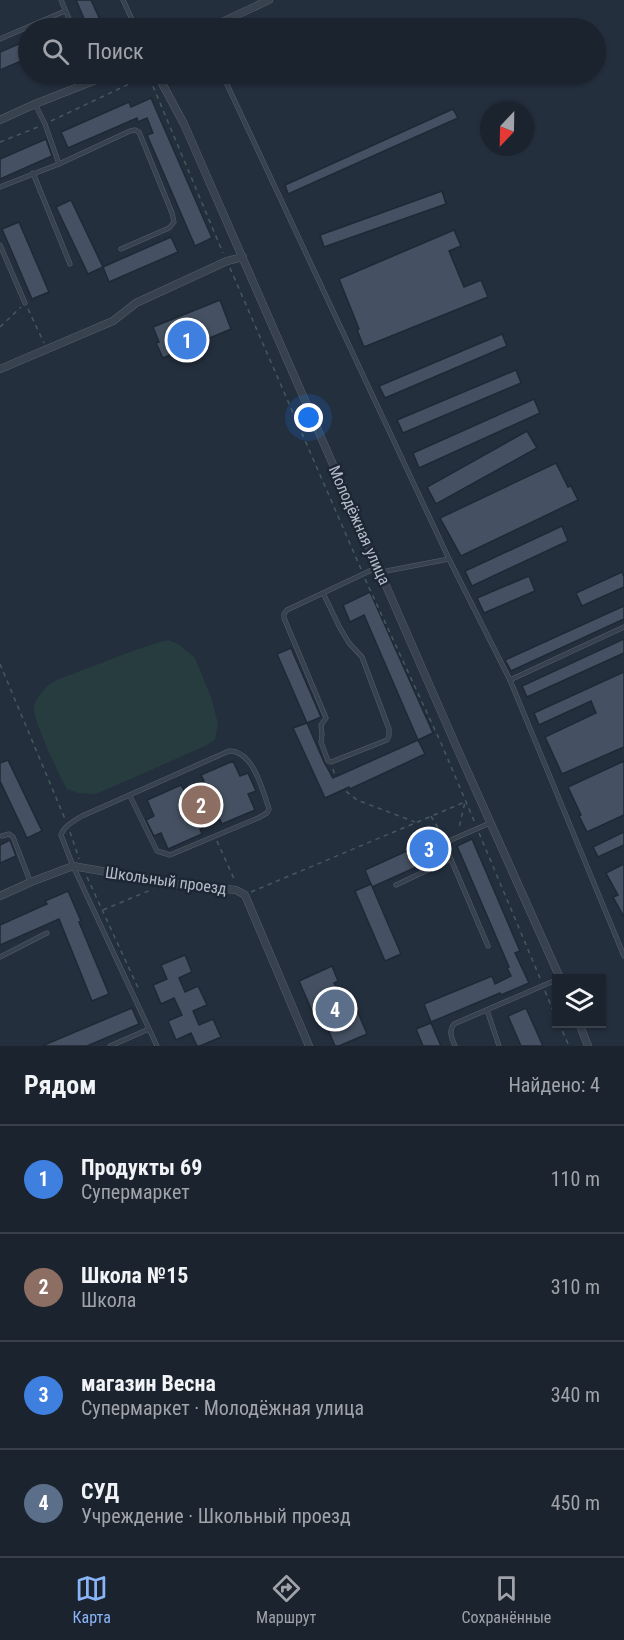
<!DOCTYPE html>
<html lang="ru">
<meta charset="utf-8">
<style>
body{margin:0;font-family:"Roboto Condensed",sans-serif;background:#282f3a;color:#f1f3f6}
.controls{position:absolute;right:18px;bottom:18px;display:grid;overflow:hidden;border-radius:0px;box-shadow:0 2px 4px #0004}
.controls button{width:54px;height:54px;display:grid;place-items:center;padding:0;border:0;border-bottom:2px solid #39404a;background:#1b232e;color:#f1f3f6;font:30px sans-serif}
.compass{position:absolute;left:480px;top:102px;width:54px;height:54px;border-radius:50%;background:#1b232e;box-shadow:0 2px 4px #0004;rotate:202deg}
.you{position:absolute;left:309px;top:418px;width:21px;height:21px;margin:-15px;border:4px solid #fff;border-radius:50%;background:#1a73e8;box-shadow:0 0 0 9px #1a73e833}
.badge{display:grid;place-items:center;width:39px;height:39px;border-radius:50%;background:#8ab4f8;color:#fff;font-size:20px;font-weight:700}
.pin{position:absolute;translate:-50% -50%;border:3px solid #fff;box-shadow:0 2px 6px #0006}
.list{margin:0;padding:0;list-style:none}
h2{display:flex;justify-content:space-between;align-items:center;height:78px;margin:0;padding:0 24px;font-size:26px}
h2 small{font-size:20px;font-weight:400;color:#a0a4aa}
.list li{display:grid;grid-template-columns:39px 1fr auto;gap:18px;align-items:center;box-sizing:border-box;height:108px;padding:0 24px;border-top:2px solid #39404a}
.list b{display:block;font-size:22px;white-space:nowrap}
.list p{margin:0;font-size:20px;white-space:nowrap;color:#a0a4aa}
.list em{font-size:20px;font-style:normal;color:#a0a4aa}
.icon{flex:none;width:33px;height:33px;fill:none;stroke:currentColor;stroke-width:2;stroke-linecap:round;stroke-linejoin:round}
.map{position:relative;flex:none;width:624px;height:1046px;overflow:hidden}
.search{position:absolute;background:#1b232e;box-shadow:0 2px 4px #0004;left:18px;right:18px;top:18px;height:66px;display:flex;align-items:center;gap:15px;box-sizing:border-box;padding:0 21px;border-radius:33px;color:#a0a4aa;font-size:22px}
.sheet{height:510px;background:#1b232e}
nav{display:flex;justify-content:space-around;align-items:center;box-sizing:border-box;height:84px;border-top:2px solid #39404a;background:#1b232e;font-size:16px;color:#a0a4aa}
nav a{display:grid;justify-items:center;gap:3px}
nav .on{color:#8ab4f8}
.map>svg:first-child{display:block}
</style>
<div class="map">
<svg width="624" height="1046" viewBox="0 0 624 1046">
<rect width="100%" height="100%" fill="#242f3e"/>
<path fill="#263c3f" d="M168,640L178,644L195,658L212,700L218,724L215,740L205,746L151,770L96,794L78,793L67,789C59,775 33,721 34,707C35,699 44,689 50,684C61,677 76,673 88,668C115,658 140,647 168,640Z"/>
<g fill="#455162" stroke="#1f2835" stroke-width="1.5">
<polygon points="76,0 91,0 102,24 93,28 88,28"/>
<polygon points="28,40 28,58 0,70 0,52"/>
<polygon points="151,98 212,238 195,246 147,135 153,133 147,118 138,122 137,118 68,148 61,132 129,102 131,107"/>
<polygon points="453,109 458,118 288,194 285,185"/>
<polygon points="46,139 52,156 0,179 0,159"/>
<polygon points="442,191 446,204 324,247 320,235"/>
<polygon points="71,200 103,267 88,274 56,207"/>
<polygon points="19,222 49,292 32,299 2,229"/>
<polygon points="454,230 461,246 449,251 464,287 481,280 488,297 364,347 357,330 359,329 339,279"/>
<polygon points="171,237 178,252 109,282 103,267"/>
<polygon points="220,300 231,329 163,358 156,343 159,342 153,327"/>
<polygon points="502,334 507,346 385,398 379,386"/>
<polygon points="516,370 521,383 403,433 397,420"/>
<polygon points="534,399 540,413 419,468 413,453"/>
<polygon points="527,431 537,448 436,504 427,487"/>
<polygon points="556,463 568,487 571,486 578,500 461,556 440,518"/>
<polygon points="562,526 568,541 472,586 465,571"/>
<polygon points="622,572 624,577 624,587 582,606 576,593"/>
<polygon points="529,576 535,591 484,613 477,598"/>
<polygon points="370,592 433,733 418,740 364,615 350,622 343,605"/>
<polygon points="624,606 624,619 511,671 505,660"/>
<polygon points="624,639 624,653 527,697 522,686"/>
<polygon points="291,648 321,717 307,723 277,654"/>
<polygon points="624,672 624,747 562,774 545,737 596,713 591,701 539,725 534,713"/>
<polygon points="307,723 324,762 333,778 418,740 425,754 350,789 349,787 325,798 293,728"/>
<polygon points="8,760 42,831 27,838 0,781 0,763"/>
<polygon points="233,761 240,776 248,773 256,791 248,794 255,810 222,824 220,820 200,829 202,834 168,849 161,833 154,836 146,820 154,816 147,800 181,785 184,790 204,781 201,775"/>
<polygon points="624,761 624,815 587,832 579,816 581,815 568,787"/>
<polygon points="624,832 624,845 598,857 593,847"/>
<polygon points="433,839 441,856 372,887 365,870"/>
<polygon points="472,839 520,951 515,953 529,983 501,995 500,993 431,1022 424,1004 492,976 495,984 511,976 507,968 509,967 457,846"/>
<polygon points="10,840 16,856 0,863 0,845"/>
<polygon points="624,864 624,917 613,897 618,895 606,873"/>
<polygon points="371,884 401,954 385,961 355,891"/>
<polygon points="68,891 81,921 79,922 109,994 92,1001 59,919 0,945 0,925 47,904 45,901"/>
<polygon points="185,955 192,972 179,978 185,992 198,986 207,1005 193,1011 199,1025 213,1019 221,1037 200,1046 197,1046 191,1033 176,1040 168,1021 182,1015 174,998 161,1004 153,985 167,979 161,965"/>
<polygon points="332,966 338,981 334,983 344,1007 354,1003 367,1034 339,1046 335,1046 329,1032 332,1031 322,1007 312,1011 299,981"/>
<polygon points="132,1008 139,1024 87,1046 42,1046"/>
<polygon points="526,1008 543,1046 521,1046 508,1016"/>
<polygon points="431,1023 441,1046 423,1046 416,1029"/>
</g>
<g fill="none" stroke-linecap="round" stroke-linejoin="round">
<g stroke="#565f6c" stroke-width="5">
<g id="lane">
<polyline points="61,0 73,28"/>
<polyline points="123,0 136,28"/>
<polyline points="0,39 65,11"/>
<polyline points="214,74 224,78 449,559 510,680 624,956"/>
<polyline points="59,164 130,131 135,130 139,132 172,213 174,222 169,228 121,249"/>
<polyline points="33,173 70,264"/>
<polyline points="0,187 59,164 45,124 35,104"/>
<polyline points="0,245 25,303"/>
<polyline points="381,572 449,559"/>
<polyline points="323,593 340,628 349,643 362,657 389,729 389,736 387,740 331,762 328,761 321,742 322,735 321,725 326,718 284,618 284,614 287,610 378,567"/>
<polyline points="510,680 624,627"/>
<path d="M130,796L157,851L170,855L258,818L267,813L269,809C263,791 253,750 229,751L82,816C74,821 64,826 61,835L73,866L157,1046"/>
<polyline points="2,836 9,834 13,837 30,881"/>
<polyline points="396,885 451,859"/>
<polyline points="488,946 447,850 447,844 451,840 490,823"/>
<polyline points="0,957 47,933"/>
<polyline points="487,1010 499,1046"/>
<polyline points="110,1046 149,1029"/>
<path d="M455,1046C452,1038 448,1032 454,1024L556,980"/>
</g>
</g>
<g stroke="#565f6c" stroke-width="8">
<g id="street">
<polyline points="209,28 269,0"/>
<polyline points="157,74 184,124 457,748 560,978"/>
<polyline points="0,120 35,104 111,74"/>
<polyline points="0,369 113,321 136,303 227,261 243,257"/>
<polyline points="0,896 31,882 73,866 175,884 236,890 245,895 309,1046"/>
<polyline points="579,1023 588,1046"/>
</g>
</g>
<g stroke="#44595c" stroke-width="1.5" stroke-dasharray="4.5 4.5" stroke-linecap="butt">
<polyline points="51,121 144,77 150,79 223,253"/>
<polyline points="0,142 38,127"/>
<polyline points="230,268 361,569"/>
<polyline points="28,309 44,343"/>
<polyline points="0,327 21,307"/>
<polyline points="365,579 441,743 475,823"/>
<polyline points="0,664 65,819"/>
<polyline points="333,769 338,785 357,800 415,822"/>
<polyline points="431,816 444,838"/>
<polyline points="70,832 79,859"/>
<polyline points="479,833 540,978"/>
<polyline points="217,841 235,881"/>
<polyline points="87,877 139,990"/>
<polyline points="251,892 465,802 459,828"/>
<polyline points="103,910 153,889"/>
<polyline points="545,991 556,1018"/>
<polyline points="559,1023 569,1046"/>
</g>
<use href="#lane" stroke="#38414e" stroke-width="4"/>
<use href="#street" stroke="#38414e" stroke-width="7"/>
</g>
<g text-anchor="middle" stroke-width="5" stroke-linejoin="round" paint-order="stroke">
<g font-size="16" fill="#b4bcc9" stroke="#1d2633">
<text transform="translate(360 525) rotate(66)" y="6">Молодёжная улица</text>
<text transform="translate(166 880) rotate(8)" y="6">Школьный проезд</text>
</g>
</g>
</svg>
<div class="controls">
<button><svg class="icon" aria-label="layers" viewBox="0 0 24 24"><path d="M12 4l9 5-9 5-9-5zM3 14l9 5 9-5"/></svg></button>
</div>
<svg class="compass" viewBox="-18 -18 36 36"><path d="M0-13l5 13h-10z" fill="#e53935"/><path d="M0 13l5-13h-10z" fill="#a0a4aa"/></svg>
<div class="you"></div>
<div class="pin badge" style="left:187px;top:340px;background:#3f7fe0">1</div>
<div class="pin badge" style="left:201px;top:805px;background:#8d6e63">2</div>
<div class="pin badge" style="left:429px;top:849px;background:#3f7fe0">3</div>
<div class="pin badge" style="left:335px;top:1009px;background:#5c6f8a">4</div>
<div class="search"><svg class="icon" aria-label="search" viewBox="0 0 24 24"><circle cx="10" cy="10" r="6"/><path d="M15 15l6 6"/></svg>Поиск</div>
</div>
<section class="sheet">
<h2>Рядом<small>Найдено: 4</small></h2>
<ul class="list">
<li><span class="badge" style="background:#3f7fe0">1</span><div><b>Продукты 69</b><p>Супермаркет</p></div><em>110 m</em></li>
<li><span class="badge" style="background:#8d6e63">2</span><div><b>Школа №15</b><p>Школа</p></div><em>310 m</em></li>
<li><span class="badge" style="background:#3f7fe0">3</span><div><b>магазин Весна</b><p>Супермаркет · Молодёжная улица</p></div><em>340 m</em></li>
<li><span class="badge" style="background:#5c6f8a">4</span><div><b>СУД</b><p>Учреждение · Школьный проезд</p></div><em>450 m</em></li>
</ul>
</section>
<nav>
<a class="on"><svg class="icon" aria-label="map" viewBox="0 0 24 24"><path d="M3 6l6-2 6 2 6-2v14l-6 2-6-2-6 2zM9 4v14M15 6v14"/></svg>Карта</a>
<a><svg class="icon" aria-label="directions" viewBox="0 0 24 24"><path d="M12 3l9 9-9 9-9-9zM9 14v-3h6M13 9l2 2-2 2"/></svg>Маршрут</a>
<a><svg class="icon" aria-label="saved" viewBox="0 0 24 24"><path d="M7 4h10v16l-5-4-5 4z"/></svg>Сохранённые</a>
</nav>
